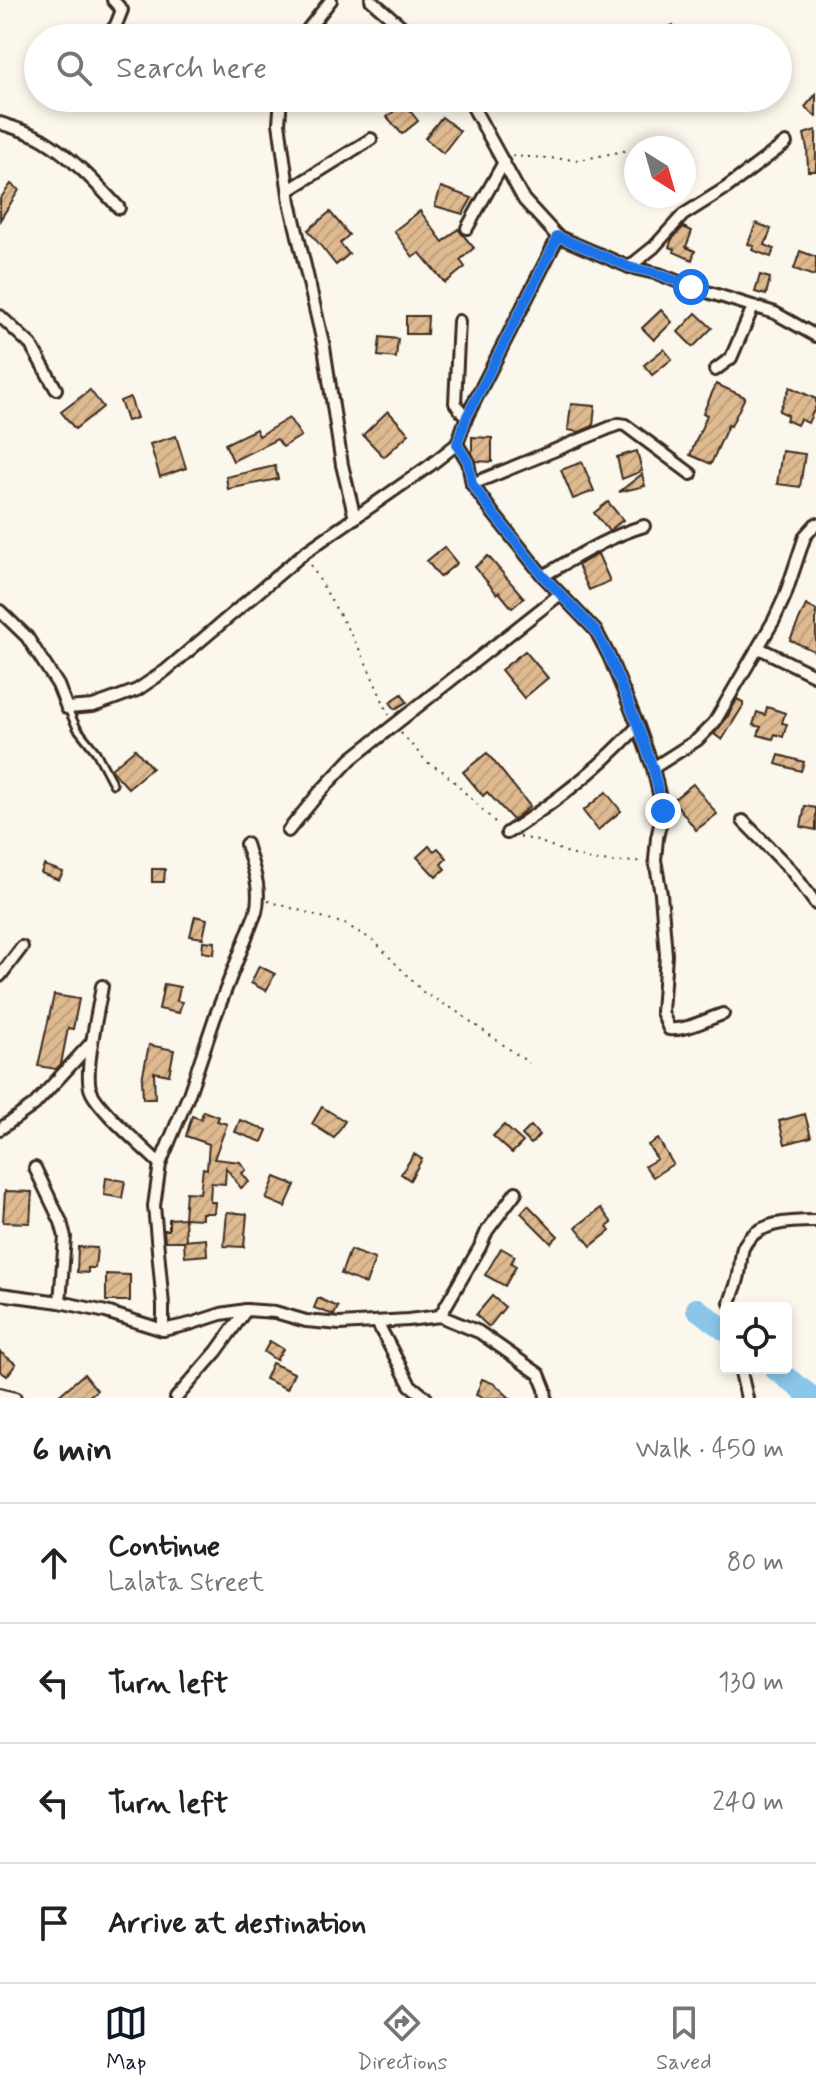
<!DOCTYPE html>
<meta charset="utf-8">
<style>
body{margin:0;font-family:Mynerve,sans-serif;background:#f6f6f6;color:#222}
.controls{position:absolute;right:24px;bottom:24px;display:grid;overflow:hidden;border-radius:8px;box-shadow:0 4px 12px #0003}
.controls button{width:72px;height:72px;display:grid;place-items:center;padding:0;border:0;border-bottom:2px solid #e0e0e0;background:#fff;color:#222;font:40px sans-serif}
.compass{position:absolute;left:624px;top:136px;width:72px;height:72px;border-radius:50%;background:#fff;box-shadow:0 4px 12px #0003;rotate:143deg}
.stop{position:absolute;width:24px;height:24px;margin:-18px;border:6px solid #1a73e8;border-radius:50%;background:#fff}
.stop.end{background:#1a73e8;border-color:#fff;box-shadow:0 2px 8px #0008}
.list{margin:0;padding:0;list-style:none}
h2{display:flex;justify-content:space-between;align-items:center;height:104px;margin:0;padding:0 32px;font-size:34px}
h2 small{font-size:26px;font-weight:400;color:#767676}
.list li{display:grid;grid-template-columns:52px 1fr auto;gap:24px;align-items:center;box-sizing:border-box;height:120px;padding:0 32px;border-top:2px solid #e0e0e0}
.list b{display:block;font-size:30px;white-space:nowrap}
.list p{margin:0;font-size:26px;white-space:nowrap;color:#767676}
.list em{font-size:26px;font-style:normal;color:#767676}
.icon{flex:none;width:44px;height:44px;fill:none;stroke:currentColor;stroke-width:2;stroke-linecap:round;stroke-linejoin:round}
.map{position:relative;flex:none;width:816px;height:1398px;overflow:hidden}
.search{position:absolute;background:#fff;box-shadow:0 4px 12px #0003;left:24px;right:24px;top:24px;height:88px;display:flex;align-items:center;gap:20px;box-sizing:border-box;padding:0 28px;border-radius:44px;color:#767676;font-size:30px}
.sheet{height:584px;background:#fff}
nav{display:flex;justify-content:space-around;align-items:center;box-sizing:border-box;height:112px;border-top:2px solid #e0e0e0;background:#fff;font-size:22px;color:#767676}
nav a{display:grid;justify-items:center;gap:4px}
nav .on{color:#111827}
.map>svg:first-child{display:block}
</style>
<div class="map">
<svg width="816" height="1398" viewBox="0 0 816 1398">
<defs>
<pattern id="building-hatch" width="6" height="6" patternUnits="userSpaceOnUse" patternTransform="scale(2)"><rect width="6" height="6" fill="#dfba90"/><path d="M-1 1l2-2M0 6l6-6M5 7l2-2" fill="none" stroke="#c0a07c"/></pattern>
</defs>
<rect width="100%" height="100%" fill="#fbf7ec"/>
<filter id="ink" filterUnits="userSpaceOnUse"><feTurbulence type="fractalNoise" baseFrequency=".0125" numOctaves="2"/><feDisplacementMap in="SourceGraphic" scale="16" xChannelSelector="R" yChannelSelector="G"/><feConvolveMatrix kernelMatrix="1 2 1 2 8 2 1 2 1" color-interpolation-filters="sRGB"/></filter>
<g filter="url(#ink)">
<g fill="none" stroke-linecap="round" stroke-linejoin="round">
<g stroke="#89c6e9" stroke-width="22">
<polyline points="697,1309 726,1331"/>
<polyline points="774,1368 813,1398"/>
</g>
</g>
<g fill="url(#building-hatch)" stroke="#3b2a1e" stroke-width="2">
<polygon points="673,25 677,35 670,38 645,38"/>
<polygon points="816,94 816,117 805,107"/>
<polygon points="404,103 418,121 402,134 387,117"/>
<polygon points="442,117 460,131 443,153 425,138"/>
<polygon points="816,130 816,171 808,171 807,148 804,134"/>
<polygon points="11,184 19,190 0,220 0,199"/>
<polygon points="441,187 472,198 463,214 435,206"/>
<polygon points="420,211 443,242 458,229 474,248 460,260 465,267 445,283 420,253 413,257 394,231"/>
<polygon points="330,212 349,235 340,243 349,254 336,265 308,230"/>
<polygon points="756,223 771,229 765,245 774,249 771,257 752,250 754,246 748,244"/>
<polygon points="683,227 692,231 686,247 695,251 692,260 674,252 675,249 669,247 672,239"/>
<polygon points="800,251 816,257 816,269 814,276 794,269"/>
<polygon points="760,275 770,278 766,295 755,292"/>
<polygon points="661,310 672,322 654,340 642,328"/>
<polygon points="696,313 712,328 693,347 678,332"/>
<polygon points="406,316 428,316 427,334 406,334"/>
<polygon points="380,337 398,339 396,358 378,356"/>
<polygon points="664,349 672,359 652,375 644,365"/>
<polygon points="716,384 745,397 731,426 728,425 711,464 690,455 707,415 703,413"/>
<polygon points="790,387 816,399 816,406 808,423 800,419 797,425 786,420 788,415 779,411"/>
<polygon points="90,390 103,407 75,429 61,412"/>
<polygon points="130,397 137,418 127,421 120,401"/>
<polygon points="571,404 595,406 593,426 579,432 568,430"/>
<polygon points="388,411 409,434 384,457 363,435"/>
<polygon points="289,418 301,436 283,447 277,439 233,461 225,444 256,429 259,436"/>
<polygon points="176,436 186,468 160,477 150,444"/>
<polygon points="472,437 492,438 492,462 476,461 472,453"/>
<polygon points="637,451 642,471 622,479 617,457"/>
<polygon points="782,451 805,454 800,487 777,484"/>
<polygon points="582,462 594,491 573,499 561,470"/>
<polygon points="275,466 278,479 228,489 226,477"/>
<polygon points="642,474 645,486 619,492"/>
<polygon points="608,502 623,520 609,531 594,513"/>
<polygon points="444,547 457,563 440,577 427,561"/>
<polygon points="598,554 610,581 589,590 578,565"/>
<polygon points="488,556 524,598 512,608 499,592 497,594 475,567"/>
<polygon points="806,605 816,610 816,652 790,640"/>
<polygon points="525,651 548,678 524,698 501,670"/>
<polygon points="402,694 407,702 395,709 390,702"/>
<polygon points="737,699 743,702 743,706 722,740 714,734 727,718"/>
<polygon points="767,707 785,713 782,723 787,724 783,737 775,734 773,739 758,735 761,727 753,725 757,712 765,715"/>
<polygon points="135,749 152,768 128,788 111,769"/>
<polygon points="487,753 530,806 513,820 487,792 483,796 463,772"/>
<polygon points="779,755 804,762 801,771 776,764"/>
<polygon points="693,784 717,814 696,830 673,800"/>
<polygon points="606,792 621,811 598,830 583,811"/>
<polygon points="805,806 816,808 816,830 801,827"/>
<polygon points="429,846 434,851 438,848 447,858 441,864 445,869 436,877 417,857"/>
<polygon points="44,865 63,872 59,880 41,873"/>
<polygon points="152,869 165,869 164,882 152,882"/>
<polygon points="195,916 207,919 203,938 190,936"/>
<polygon points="203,941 215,942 214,954 202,952"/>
<polygon points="259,966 275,974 266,991 251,983"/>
<polygon points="164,984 180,987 177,1001 182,1002 179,1013 159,1009"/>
<polygon points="54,995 79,999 73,1029 68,1028 61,1064 56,1069 38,1066"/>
<polygon points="149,1045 174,1050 169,1075 154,1072 155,1099 143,1099 142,1079"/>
<polygon points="322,1107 345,1121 334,1138 312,1124"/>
<polygon points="203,1111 219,1117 217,1121 227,1124 214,1159 240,1162 246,1170 242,1173 249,1182 241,1188 226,1168 225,1184 211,1183 210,1202 215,1202 214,1213 202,1213 202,1219 184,1218 186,1192 200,1193 203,1168 207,1169 209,1144 186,1136 192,1116 201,1119"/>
<polygon points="805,1114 811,1137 785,1144 779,1121"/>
<polygon points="240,1120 267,1130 262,1142 235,1132"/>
<polygon points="504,1125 523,1142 512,1153 493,1136"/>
<polygon points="531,1126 539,1135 531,1144 522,1135"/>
<polygon points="658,1139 673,1164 653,1177 645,1166 657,1159 648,1145"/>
<polygon points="414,1154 422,1159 410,1180 401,1174"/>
<polygon points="275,1177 295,1185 285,1207 266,1199"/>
<polygon points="106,1178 125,1181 122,1198 104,1195"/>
<polygon points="5,1191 32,1192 30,1223 3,1222"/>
<polygon points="528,1205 558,1236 551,1243 521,1213"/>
<polygon points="601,1208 612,1223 607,1227 610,1231 591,1246 576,1227"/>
<polygon points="227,1212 247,1214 244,1247 224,1246"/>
<polygon points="185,1218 186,1241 165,1241 164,1230 169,1230 169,1219"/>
<polygon points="206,1239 207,1255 185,1257 184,1241"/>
<polygon points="78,1247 97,1248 95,1268 88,1268 88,1273 77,1272"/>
<polygon points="501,1248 515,1256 511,1263 516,1266 505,1286 485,1275"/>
<polygon points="350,1250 375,1259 366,1284 341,1274"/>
<polygon points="106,1274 130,1275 130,1301 106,1301"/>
<polygon points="492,1296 505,1307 489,1327 476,1315"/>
<polygon points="318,1298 338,1307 334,1315 314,1308"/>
<polygon points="270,1341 283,1349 276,1360 264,1352"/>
<polygon points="0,1352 16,1364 7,1376 0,1371"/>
<polygon points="272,1363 294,1373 287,1389 265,1379"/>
<polygon points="84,1374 97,1390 87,1398 56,1398"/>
<polygon points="482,1379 495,1384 510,1398 483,1398 476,1395"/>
</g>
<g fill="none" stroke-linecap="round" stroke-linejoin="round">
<g stroke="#3b2a1e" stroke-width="11">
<polyline id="service" points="68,709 77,728 96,752 113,784"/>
</g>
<g stroke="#3b2a1e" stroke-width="16">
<g id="minor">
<polyline points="371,0 415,38"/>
<polyline points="106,38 116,25 122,10 113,0"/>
<polyline points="301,38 331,0"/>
<polyline points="281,98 279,123 290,202 324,347 342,465 355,518"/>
<polyline points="468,98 524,200 557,236 629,267 659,274 691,287 775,313 816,336"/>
<path d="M0,123C14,128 29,132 42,139C72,157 96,183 119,208"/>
<polyline points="289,190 371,139"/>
<polyline points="467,228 503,164"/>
<path d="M557,236L554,245L467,416L457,444L468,462L472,484L492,512L543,576L596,631L609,656L638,726L653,768L663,811L657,838L655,860L661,894L666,955L662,1012L669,1029C686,1031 707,1019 723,1014"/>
<polyline points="629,267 654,247 683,215 726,188 786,143"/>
<polyline points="0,316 31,345 56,389"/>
<polyline points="459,321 455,403 461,411 467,416"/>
<polyline points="715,370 731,358 753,307"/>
<polyline points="472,484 619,424 625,425 691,474"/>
<path d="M543,576C576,557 607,537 644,526"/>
<polyline points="0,611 27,637 58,685 67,708 93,706 110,700 137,690 165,671 304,553 429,466 457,444"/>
<polyline points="759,648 816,676"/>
<polyline points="653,768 697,740 714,723 774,620 785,596 805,536 816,524"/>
<polyline points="743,821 791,870 816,904"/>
<polyline points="288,831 319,793 351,759 559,595"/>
<path d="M507,833C556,802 600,768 638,726"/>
<polyline points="0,976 22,947"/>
<path d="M102,986C99,1008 83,1073 91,1091C99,1110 144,1148 160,1164"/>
<polyline points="0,1129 34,1105 92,1042"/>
<polyline points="35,1168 61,1222 65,1237 60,1302"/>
<polyline points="0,1294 60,1302 106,1312 163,1330 190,1324 221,1314 246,1310 275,1312 306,1321 340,1324 408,1320 440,1316 479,1332 539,1374 545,1389 546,1398"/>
<path d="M730,1303C732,1295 736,1287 738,1279C741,1269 740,1257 743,1248C755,1221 792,1221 816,1221"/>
<polyline points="440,1316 480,1247 487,1231 516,1192"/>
<polyline points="377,1322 410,1385 426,1398"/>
<path d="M163,1330V1305L154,1206L160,1164L189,1094L215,1017L256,912C262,888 253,868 246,844"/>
<polyline points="740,1368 747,1398"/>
<polyline points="0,1394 15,1398"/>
<polyline points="176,1398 217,1351 246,1310"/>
</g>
</g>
<g stroke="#3b2a1e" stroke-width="2" stroke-dasharray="2 6" stroke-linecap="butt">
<polyline points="512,156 580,160 628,150"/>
<polyline points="311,565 362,654 389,715"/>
<polyline points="401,733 427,762 444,772 498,825"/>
<path d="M520,837C542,840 562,852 583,858C602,863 623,862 642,861"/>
<polyline points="268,901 345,924 374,941 424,993 453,1009 529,1063"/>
</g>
<use href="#service" stroke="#fbf7ec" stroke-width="5"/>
<use href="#minor" stroke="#fbf7ec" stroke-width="10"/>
</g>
</g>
<g fill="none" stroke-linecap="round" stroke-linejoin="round" filter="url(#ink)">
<polyline stroke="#1a73e8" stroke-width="10" points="663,811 653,768 638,726 609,656 596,631 543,576 492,512 472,484 468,462 457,444 467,416 554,245 557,236 629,267 659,274 691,287"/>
</g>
</svg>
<div class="controls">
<button><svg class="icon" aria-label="locate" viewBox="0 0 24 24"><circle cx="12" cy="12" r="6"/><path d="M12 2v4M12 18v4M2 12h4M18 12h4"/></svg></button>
</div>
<svg class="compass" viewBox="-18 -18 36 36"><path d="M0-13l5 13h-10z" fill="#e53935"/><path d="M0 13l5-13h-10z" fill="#767676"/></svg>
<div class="stop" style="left:691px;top:287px"></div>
<div class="stop end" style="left:663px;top:811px"></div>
<div class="search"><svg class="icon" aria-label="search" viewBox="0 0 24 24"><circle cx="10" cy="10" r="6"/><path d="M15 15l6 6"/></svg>Search here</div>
</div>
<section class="sheet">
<h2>6 min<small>Walk · 450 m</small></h2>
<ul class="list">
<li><svg class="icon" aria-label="ahead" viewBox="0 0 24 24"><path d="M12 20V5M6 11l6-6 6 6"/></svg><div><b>Continue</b><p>Lalata Street</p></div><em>80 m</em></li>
<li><svg class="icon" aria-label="left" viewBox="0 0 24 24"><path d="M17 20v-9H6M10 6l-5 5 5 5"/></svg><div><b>Turn left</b></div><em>130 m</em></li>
<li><svg class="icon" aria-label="left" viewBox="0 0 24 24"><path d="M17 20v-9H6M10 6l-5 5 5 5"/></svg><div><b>Turn left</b></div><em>240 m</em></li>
<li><svg class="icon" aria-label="arrive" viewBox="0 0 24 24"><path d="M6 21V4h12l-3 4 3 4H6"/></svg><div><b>Arrive at destination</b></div></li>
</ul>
</section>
<nav>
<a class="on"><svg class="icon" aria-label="map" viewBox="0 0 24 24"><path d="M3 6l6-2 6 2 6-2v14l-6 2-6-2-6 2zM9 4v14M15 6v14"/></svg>Map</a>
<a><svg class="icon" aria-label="directions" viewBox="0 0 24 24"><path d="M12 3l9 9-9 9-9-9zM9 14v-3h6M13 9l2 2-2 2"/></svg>Directions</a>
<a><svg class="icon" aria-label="saved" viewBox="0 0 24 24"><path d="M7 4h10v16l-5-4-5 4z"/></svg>Saved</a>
</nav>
